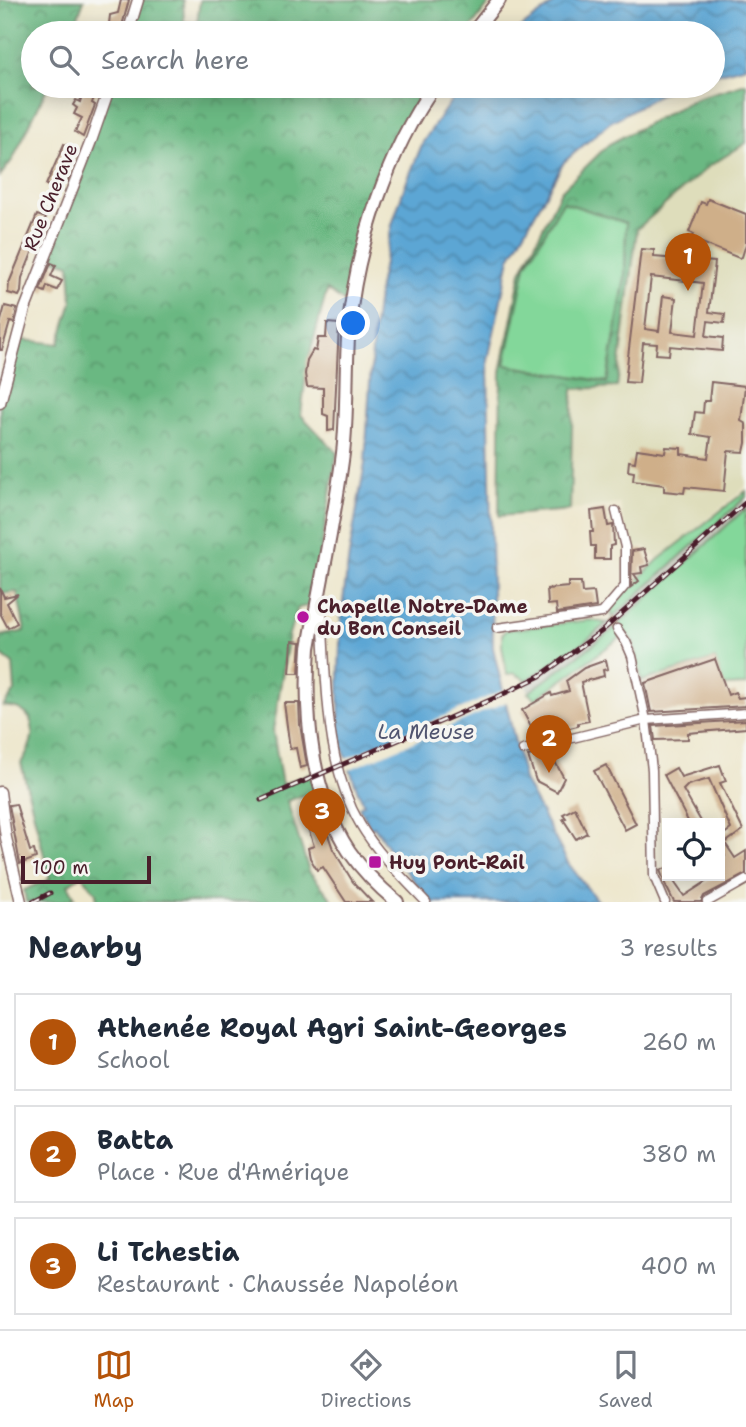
<!DOCTYPE html>
<meta charset="utf-8">
<style>
body{margin:0;font-family:"Shantell Sans",sans-serif;background:#f2f2f3;color:#1f2937}
.controls{position:absolute;right:21px;bottom:21px;display:grid;overflow:hidden;border-radius:0px;box-shadow:0 4px 18px #0003}
.controls button{width:63px;height:63px;display:grid;place-items:center;padding:0;border:0;border-bottom:2px solid #e0e1e3;background:#fff;color:#1f2937;font:35px sans-serif}
.scale{position:absolute;left:21px;bottom:18px;width:130px;box-sizing:border-box;padding-left:7px;border:4px solid #4a1f2b;border-top:0;font-size:19px;line-height:24px;white-space:nowrap;color:#4a1f2b;-webkit-text-stroke:5px #f6f6f2;paint-order:stroke}
.you{position:absolute;left:354px;top:324px;width:24px;height:24px;margin:-18px;border:5px solid #fff;border-radius:50%;background:#1a73e8;box-shadow:0 0 0 10px #1a73e833}
.badge{display:grid;place-items:center;width:46px;height:46px;border-radius:50%;background:#b45309;color:#fff;font-size:23px;font-weight:700}
.pin{position:absolute;translate:-50% -58px;filter:drop-shadow(0 2px 4px #0008)}
.pin::after{content:'';position:absolute;top:37px;width:24px;height:21px;background:inherit;clip-path:polygon(0 0,100% 0,50% 100%)}
.list{margin:0;padding:0;list-style:none}
h2{display:flex;justify-content:space-between;align-items:center;height:91px;margin:0;padding:0 28px;font-size:30px}
h2 small{font-size:23px;font-weight:400;color:#747a83}
.list li{display:grid;grid-template-columns:46px 1fr auto;gap:21px;align-items:center;box-sizing:border-box;height:98px;margin:0 14px 14px;padding:0 14px;border:2px solid #e0e1e3;border-radius:0px}
.list b{display:block;font-size:26px;white-space:nowrap}
.list p{margin:0;font-size:23px;white-space:nowrap;color:#747a83}
.list em{font-size:23px;font-style:normal;color:#747a83}
.icon{flex:none;width:38px;height:38px;fill:none;stroke:currentColor;stroke-width:2;stroke-linecap:round;stroke-linejoin:round}
.map{position:relative;flex:none;width:746px;height:902px;overflow:hidden}
.search{position:absolute;background:#fff;box-shadow:0 4px 18px #0003;left:21px;right:21px;top:21px;height:77px;display:flex;align-items:center;gap:18px;box-sizing:border-box;padding:0 24px;border-radius:38px;color:#747a83;font-size:26px}
.sheet{height:427px;background:#fff}
nav{display:flex;justify-content:space-around;align-items:center;box-sizing:border-box;height:98px;border-top:2px solid #e0e1e3;background:#fff;font-size:19px;color:#747a83}
nav a{display:grid;justify-items:center;gap:4px}
nav .on{color:#b45309}
.map>svg:first-child{display:block}
</style>
<div class="map">
<svg width="746" height="902" viewBox="0 0 746 902">
<defs>
<pattern id="forest-crowns" width="20" height="18" patternUnits="userSpaceOnUse" patternTransform="scale(1.75)"><rect width="20" height="18" fill="#6ab882"/><path d="M2 6a3 3 0 1 1 6 0M12 15a3 3 0 1 1 6 0" fill="none" stroke="#59956b"/></pattern>
<pattern id="water-waves" width="16" height="10" patternUnits="userSpaceOnUse" patternTransform="scale(1.75)"><rect width="16" height="10" fill="#5ca6d4"/><path d="M0 5q4-4 8 0t8 0" fill="none" stroke="#4e87ac"/></pattern>
</defs>
<rect width="100%" height="100%" fill="#f6f6f2"/>
<filter id="ink" filterUnits="userSpaceOnUse"><feTurbulence type="fractalNoise" baseFrequency=".0143" numOctaves="2"/><feDisplacementMap in="SourceGraphic" scale="14" xChannelSelector="R" yChannelSelector="G"/><feConvolveMatrix kernelMatrix="1 2 1 2 8 2 1 2 1" color-interpolation-filters="sRGB"/></filter>
<filter id="wash" filterUnits="userSpaceOnUse"><feTurbulence type="fractalNoise" baseFrequency=".00686" numOctaves="4" result="noise"/><feDisplacementMap in="SourceGraphic" scale="28" xChannelSelector="R" yChannelSelector="G"/><feGaussianBlur stdDeviation="1.57" result="paint"/><feColorMatrix in="noise" values="0 0 0 0 0 0 0 0 0 0 0 0 0 0 0 0 0 1.4 0 .05"/><feComposite in="paint" operator="in"/></filter>
<g filter="url(#wash)">
<rect width="100%" height="100%" fill="#ede6cb"/>
<polygon fill="#deddbb" points="746,143 746,486 658,560 645,546 630,551 620,504 570,510 573,389 617,387 637,229 708,167"/>
<polygon fill="#c3c6b9" points="746,497 746,508 610,632 528,693 525,681 584,642"/>
<g fill="#83d79a" stroke="#667b62" stroke-width="2">
<polygon points="563,201 626,223 625,278 607,382 504,365 526,265"/>
<polygon points="746,491 746,497 612,618 611,606 658,560"/>
<polygon points="746,508 746,685 724,686 715,659 642,681 633,641 620,627 620,638 536,699 528,693 610,632"/>
<polygon points="590,620 607,623 584,642 527,680 514,673 507,675 502,646 502,634 506,630"/>
</g>
<g fill="url(#forest-crowns)" stroke="#5a6c56" stroke-width="2" fill-rule="evenodd">
<polygon points="0,0 84,0 72,33 33,33 33,86 48,86 13,159 0,176"/>
<polygon points="138,0 183,0 184,22 197,23 200,0 492,0 467,33 128,33"/>
<path d="M746,83V143L708,167L637,229L617,387L573,389L570,510L499,516L501,372L521,272L561,191L609,144L696,98ZM563,202L626,223L625,278L607,382L505,365L526,265Z"/>
<path d="M110,86H425C409,114 394,142 382,173C365,215 355,258 344,302L327,290L307,365L301,415L337,453L312,605L298,608L289,634L273,731L282,785L315,771L316,791L287,801L309,871L334,902H97L96,893L82,875L68,885L75,898L61,902H26L24,890L50,879L21,763C31,748 41,722 21,710C17,707 9,707 3,706L15,691L13,664L0,654V636L25,631L17,592L0,594V403L16,339L59,344L72,302L70,264L45,256Z"/>
</g>
<g fill="url(#water-waves)" stroke="#536280" stroke-width="2">
<polygon points="559,0 746,0 746,66 713,75 713,33 514,33"/>
<polygon points="461,86 674,86 609,123 564,162 510,258 488,360 493,648 524,780 568,863 598,902 432,902 395,859 374,826 371,828 359,807 364,804 358,792 339,737 339,673 341,617 349,555 365,463 373,334 379,287 392,225 403,191 423,142"/>
</g>
<polygon fill="#ede6cb" points="506,689 509,701 346,771 343,760"/>
<g id="blocks">
<g fill="#cfaf89" fill-rule="evenodd">
<polygon points="121,0 129,0 120,33 108,33 110,15 118,13"/>
<polygon points="85,86 98,86 92,103 95,105 83,137 75,132 82,118 74,114 77,108 73,105 76,100 80,102"/>
<polygon points="64,144 74,148 64,175 69,177 67,182 59,179 56,189 46,185"/>
<polygon points="708,199 746,214 746,244 742,257 739,258 692,239 694,234 689,232 701,202 706,204"/>
<polygon points="37,215 46,218 22,278 21,292 19,296 8,293 9,283"/>
<path d="M641,249L654,250V257L715,262L709,312L725,314L724,323L708,321L706,336L723,338L722,351L670,346L669,355L656,354L657,344L643,343L639,383L625,382ZM651,277L703,283L697,335L672,332L676,298L663,296L659,331L645,329Z"/>
<polygon points="51,263 56,265 51,276 62,281 57,290 47,286 45,292 40,290"/>
<polygon points="5,306 17,309 14,323 10,322 2,350 0,350 0,324"/>
<polygon points="327,323 339,324 334,430 328,431 328,416 323,414 323,388 307,387 305,374 307,360 313,350 316,351 318,338 326,338"/>
<polygon points="711,382 745,386 741,421 746,424 746,443 744,452 728,451 724,491 685,487 684,493 664,491 664,485 633,481 634,472 628,471 629,461 635,462 637,449 665,453 666,447 681,448 681,454 708,458 711,437 692,434 695,412 703,413 704,401 709,401"/>
<polygon points="605,509 608,526 613,525 614,545 610,546 610,559 595,559 595,546 591,546 590,532 593,532 591,511"/>
<polygon points="644,549 649,565 641,567 642,573 634,574 639,581 631,587 632,551"/>
<polygon points="568,582 581,582 582,593 594,592 596,607 557,613 556,604 548,605 547,589 568,587"/>
<polygon points="0,588 4,597 18,594 7,603 17,623 8,628 0,613"/>
<polygon points="292,641 301,642 299,673 290,673"/>
<polygon points="715,659 728,695 735,692 738,698 746,697 746,706 651,712 645,683"/>
<polygon points="606,660 608,669 603,670 604,676 581,682 589,721 578,723 578,726 536,736 522,710 551,693 552,696 569,691 566,681 584,668"/>
<polygon points="284,703 299,703 300,725 307,766 300,768 296,748 290,749"/>
<polygon points="746,720 746,728 688,733 688,739 655,740 653,726"/>
<polygon points="549,751 564,778 557,792 536,781 528,756"/>
<polygon points="606,765 636,824 625,830 594,771"/>
<polygon points="720,765 726,781 720,783 743,830 725,843 735,858 746,851 746,874 704,896 701,902 674,902 667,888 667,889 660,870 667,868 667,876 670,876 684,896 715,876 720,876 720,860 725,856 720,846 720,828 724,834 731,829 709,779 688,785 683,790 702,823 689,823 664,775 676,768 681,777"/>
<polygon points="316,800 333,849 353,882 372,902 346,902 323,867 317,870 310,858 308,848 314,846 302,810 304,809 303,804"/>
<polygon points="16,804 30,851 34,850 36,858 20,864 9,805"/>
<polygon points="575,808 587,833 576,839 563,819 566,818 563,814"/>
</g>
</g>
</g>
<g filter="url(#ink)">
<use href="#blocks" fill-opacity="0" stroke="#836563" stroke-width="2"/>
<g fill="none" stroke-linecap="round" stroke-linejoin="round">
<polyline stroke="#ccbeab" stroke-width="8" stroke-dasharray="8 4" stroke-linecap="butt" points="609,620 617,629"/>
<g stroke="#836563" stroke-width="11">
<g id="minor">
<path d="M317,604L322,613C327,682 324,762 360,824C377,853 403,878 426,902"/>
<polyline points="497,628 602,613 625,586 625,547 616,511"/>
<polyline points="617,629 626,642 632,656 646,720 652,770 654,876 665,902"/>
<polyline points="523,750 646,720 746,713"/>
<polyline points="707,902 746,880"/>
</g>
</g>
<g stroke="#836563" stroke-width="13">
<g id="tertiary">
<polyline points="128,33 138,0"/>
<polyline points="0,403 25,309 91,141 110,86"/>
<polyline points="0,792 6,838 21,902"/>
</g>
</g>
<g stroke="#836563" stroke-width="16">
<g id="primary">
<polyline points="473,33 499,0"/>
<path d="M397,902C379,887 362,870 349,851C311,793 304,715 309,648C320,584 335,518 343,453C348,411 345,368 349,325C357,245 388,151 434,86"/>
</g>
</g>
<use href="#minor" stroke="#fff" stroke-width="8"/>
<use href="#tertiary" stroke="#fff" stroke-width="10"/>
<use href="#primary" stroke="#fff" stroke-width="12"/>
<g stroke="#4a1f2b" stroke-width="5">
<g id="rail">
<polyline points="261,800 497,697 540,676 602,631 746,502"/>
<polyline points="33,902 50,893"/>
</g>
</g>
<use href="#rail" stroke="#f6f6f2" stroke-width="2.5" stroke-dasharray="8" stroke-linecap="butt"/>
</g>
</g>
<g fill="#b5179e" stroke="#f6f6f2" stroke-width="2.5">
<circle cx="303" cy="617" r="7"/>
<rect x="368" y="855" width="14" height="14" rx="3.5"/>
</g>
<g text-anchor="middle" stroke-width="7" stroke-linejoin="round" paint-order="stroke">
<g font-size="19" fill="#4a1f2b" stroke="#f6f6f2">
<text transform="translate(50 197) rotate(-68)" y="7">Rue Cherave</text>
</g>
<g font-size="19" font-weight="bold" fill="#4a1f2b" stroke="#f6f6f2" text-anchor="start">
<text x="317" y="613">Chapelle Notre-Dame<tspan x="317" dy="22">du Bon Conseil</tspan></text>
<text x="389" y="869">Huy Pont-Rail</text>
</g>
<g font-size="21" font-style="italic" fill="#51556f" stroke="#f6f6f2">
<text x="426" y="739">La Meuse</text>
</g>
</g>
</svg>
<div class="controls">
<button><svg class="icon" aria-label="locate" viewBox="0 0 24 24"><circle cx="12" cy="12" r="6"/><path d="M12 2v4M12 18v4M2 12h4M18 12h4"/></svg></button>
</div>
<div class="scale">100 m</div>
<div class="you"></div>
<div class="pin badge" style="left:688px;top:291px">1</div>
<div class="pin badge" style="left:549px;top:773px">2</div>
<div class="pin badge" style="left:322px;top:846px">3</div>
<div class="search"><svg class="icon" aria-label="search" viewBox="0 0 24 24"><circle cx="10" cy="10" r="6"/><path d="M15 15l6 6"/></svg>Search here</div>
</div>
<section class="sheet">
<h2>Nearby<small>3 results</small></h2>
<ul class="list">
<li><span class="badge">1</span><div><b>Athenée Royal Agri Saint-Georges</b><p>School</p></div><em>260 m</em></li>
<li><span class="badge">2</span><div><b>Batta</b><p>Place · Rue d'Amérique</p></div><em>380 m</em></li>
<li><span class="badge">3</span><div><b>Li Tchestia</b><p>Restaurant · Chaussée Napoléon</p></div><em>400 m</em></li>
</ul>
</section>
<nav>
<a class="on"><svg class="icon" aria-label="map" viewBox="0 0 24 24"><path d="M3 6l6-2 6 2 6-2v14l-6 2-6-2-6 2zM9 4v14M15 6v14"/></svg>Map</a>
<a><svg class="icon" aria-label="directions" viewBox="0 0 24 24"><path d="M12 3l9 9-9 9-9-9zM9 14v-3h6M13 9l2 2-2 2"/></svg>Directions</a>
<a><svg class="icon" aria-label="saved" viewBox="0 0 24 24"><path d="M7 4h10v16l-5-4-5 4z"/></svg>Saved</a>
</nav>
